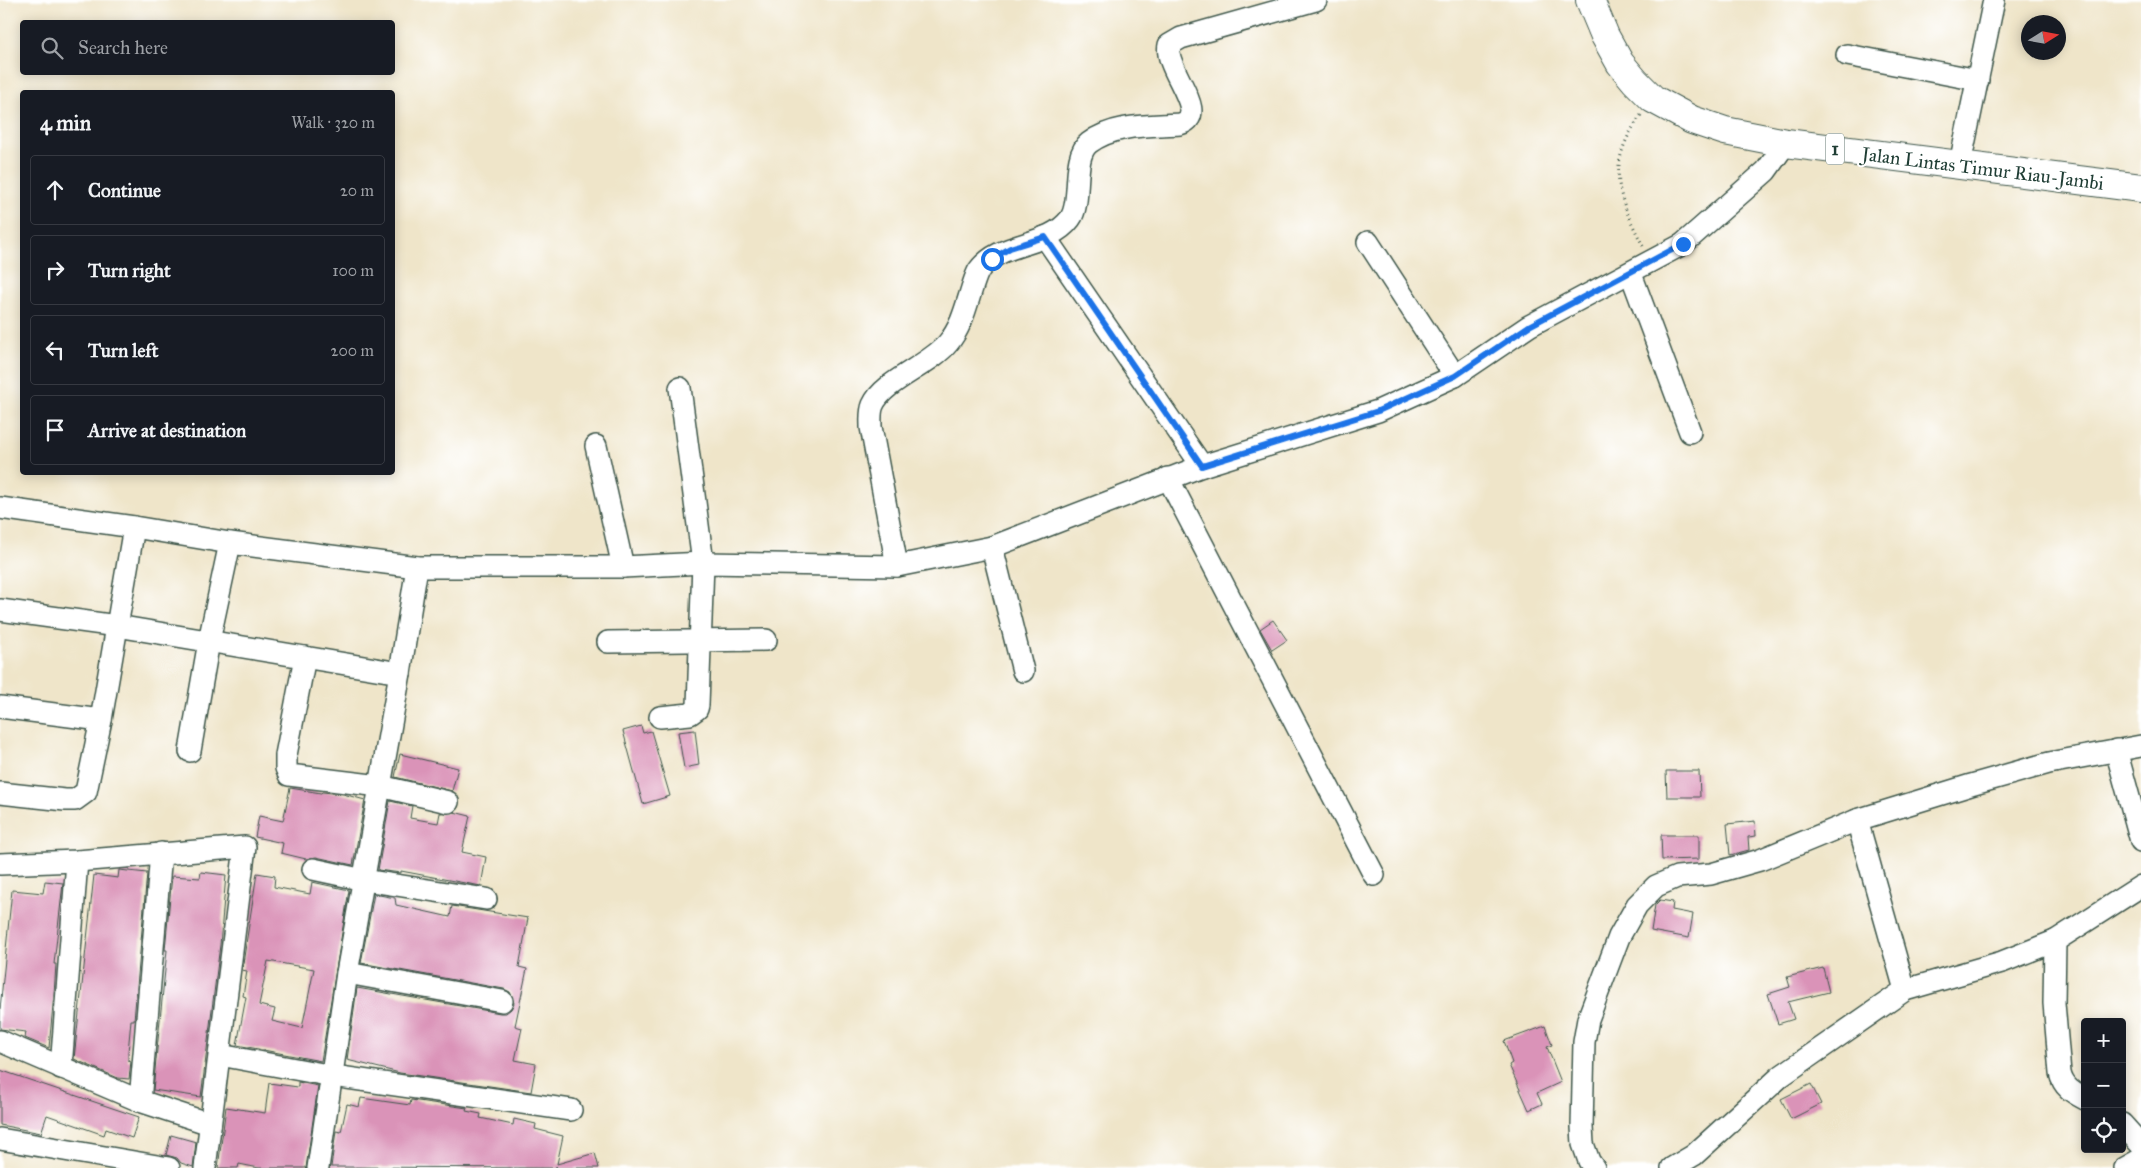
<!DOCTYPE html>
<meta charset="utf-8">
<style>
body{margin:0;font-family:"IM FELL Great Primer",serif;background:#242831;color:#f1f3f6}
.controls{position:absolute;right:15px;bottom:15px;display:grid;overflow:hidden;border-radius:5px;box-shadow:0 2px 12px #0003}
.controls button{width:45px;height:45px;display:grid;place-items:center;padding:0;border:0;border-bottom:1px solid #363941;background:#171b24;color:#f1f3f6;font:25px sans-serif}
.compass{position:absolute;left:2021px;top:15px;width:45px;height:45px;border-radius:50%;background:#171b24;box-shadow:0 2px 12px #0003;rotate:79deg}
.stop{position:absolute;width:15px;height:15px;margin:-11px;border:4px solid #1a73e8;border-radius:50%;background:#fff}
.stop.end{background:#1a73e8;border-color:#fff;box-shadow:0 1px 5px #0008}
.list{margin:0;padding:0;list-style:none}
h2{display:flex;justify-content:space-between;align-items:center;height:65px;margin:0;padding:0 20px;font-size:21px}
h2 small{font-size:16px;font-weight:400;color:#9ea1a6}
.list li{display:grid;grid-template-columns:32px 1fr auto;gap:15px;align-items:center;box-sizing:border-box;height:70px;margin:0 10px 10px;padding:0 10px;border:1px solid #363941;border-radius:5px}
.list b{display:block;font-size:19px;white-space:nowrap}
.list em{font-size:16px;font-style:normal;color:#9ea1a6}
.icon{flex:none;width:28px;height:28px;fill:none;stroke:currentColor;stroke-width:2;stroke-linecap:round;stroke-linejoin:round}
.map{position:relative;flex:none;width:2141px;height:1168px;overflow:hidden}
.search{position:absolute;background:#171b24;box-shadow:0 2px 12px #0003;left:20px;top:20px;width:375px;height:55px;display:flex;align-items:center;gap:12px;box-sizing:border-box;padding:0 18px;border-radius:5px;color:#9ea1a6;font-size:19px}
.panel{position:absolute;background:#171b24;box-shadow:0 2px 12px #0003;left:20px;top:90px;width:375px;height:385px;border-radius:5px}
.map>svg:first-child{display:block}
</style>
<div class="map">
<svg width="2141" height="1168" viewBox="0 0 2141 1168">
<rect width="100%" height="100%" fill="#fff"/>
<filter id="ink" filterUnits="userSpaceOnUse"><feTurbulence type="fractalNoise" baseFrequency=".02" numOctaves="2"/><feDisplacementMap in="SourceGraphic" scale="10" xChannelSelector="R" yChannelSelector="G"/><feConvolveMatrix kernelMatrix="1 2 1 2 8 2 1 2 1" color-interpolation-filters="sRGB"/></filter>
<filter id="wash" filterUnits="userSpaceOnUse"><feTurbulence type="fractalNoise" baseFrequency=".0096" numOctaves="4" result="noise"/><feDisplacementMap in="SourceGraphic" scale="20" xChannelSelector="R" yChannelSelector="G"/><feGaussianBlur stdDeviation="1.12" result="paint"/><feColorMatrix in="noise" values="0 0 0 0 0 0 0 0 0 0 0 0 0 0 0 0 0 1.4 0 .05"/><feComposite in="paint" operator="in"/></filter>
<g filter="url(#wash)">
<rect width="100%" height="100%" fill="#efe5c9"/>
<g id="blocks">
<g fill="#da93b8" fill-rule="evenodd">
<polygon points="1273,620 1287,640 1272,650 1260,629"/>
<polygon points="641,726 643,733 651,731 670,796 643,804 623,731"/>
<polygon points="695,730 699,765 684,768 678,732"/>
<polygon points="400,754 458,768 452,791 395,777"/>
<polygon points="1666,771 1699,771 1700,797 1667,797"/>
<polygon points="290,788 321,793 322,792 343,794 365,800 353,865 316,857 306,859 281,853 283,843 255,837 259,816 283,821"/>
<polygon points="390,801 412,806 410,818 438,823 440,813 454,812 470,816 462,852 486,857 481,886 401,871 401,873 378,870"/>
<polygon points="1755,821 1756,836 1748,837 1749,850 1730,855 1727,824"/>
<polygon points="1661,835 1699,835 1699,859 1662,860"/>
<polygon points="119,870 147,873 134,1020 131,1020 128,1052 128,1060 131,1061 129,1079 118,1078 74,1059 94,875 118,878"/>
<polygon points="201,872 226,875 220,945 201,1097 153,1090 167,950 165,950 172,876 200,878"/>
<path d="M257,873L275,876L274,887L310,894L312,882L349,890L321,1061L237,1045L246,997L243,996L247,971L242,970ZM268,961L314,969L302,1028L272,1021L275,1009L259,1005Z"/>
<polygon points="45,881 63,883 54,964 56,964 54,994 49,1048 25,1038 26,1032 0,1029 0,1009 12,890 43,893"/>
<polygon points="374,894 395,898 396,905 450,917 452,906 528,918 519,967 527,969 515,1026 522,1028 515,1060 536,1064 531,1092 400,1073 347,1060 357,988 500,1013 506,1013 511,1009 514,1003 510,992 504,989 361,963"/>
<polygon points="1660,900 1673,902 1672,910 1693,914 1689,938 1651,931 1655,905"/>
<polygon points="1823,968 1829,992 1788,1002 1794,1019 1778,1024 1768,994 1790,987 1787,977"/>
<polygon points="1545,1026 1552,1045 1547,1047 1561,1082 1537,1093 1542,1104 1529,1110 1509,1065 1512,1063 1504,1041"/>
<polygon points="0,1070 139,1117 132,1138 106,1129 104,1135 47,1115 41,1133 0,1125"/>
<polygon points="298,1082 318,1086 306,1168 259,1168 239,1164 238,1168 218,1168 226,1107 265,1113 269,1083 298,1087"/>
<polygon points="1811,1084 1821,1104 1791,1119 1781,1099"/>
<polygon points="361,1098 410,1105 411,1100 467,1108 466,1111 481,1114 480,1118 513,1125 514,1119 536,1124 535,1129 563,1136 557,1164 595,1153 599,1168 557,1168 556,1166 556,1168 331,1167 336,1131 341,1132 347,1104 359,1107"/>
<polygon points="171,1135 196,1142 193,1167 181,1163 177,1158 166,1155"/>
</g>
</g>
</g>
<g filter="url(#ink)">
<use href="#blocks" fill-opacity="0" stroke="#3e564a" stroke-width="1"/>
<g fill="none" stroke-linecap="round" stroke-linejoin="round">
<g stroke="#3e564a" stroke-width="24">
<g id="minor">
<polyline points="1847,55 1978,80"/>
<polyline points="1960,164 1994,0"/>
<polyline points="1045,237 1202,466"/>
<polyline points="1368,242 1455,376"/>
<polyline points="1631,274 1690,432"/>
<polyline points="596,446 623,567"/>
<polyline points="1168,478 1374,875"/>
<polyline points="0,508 134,527 230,543 417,567 623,567 703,563 897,566 992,547 1202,466 1378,411 1455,376 1529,326 1683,244 1766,171 1786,143"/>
<polyline points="992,547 1023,671"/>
<path d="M897,566L871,427C871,420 870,412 873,405C883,381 930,365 948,343C961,328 966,307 972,288C974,282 976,275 979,270C1001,240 1048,248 1070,219C1083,202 1071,157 1089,143C1114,124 1149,126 1180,124C1212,115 1163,68 1169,45L1181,38L1316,0"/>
<polyline points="0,610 117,626 400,673"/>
<polyline points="608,642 766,640"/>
<polyline points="305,657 286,755 286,768 289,775 380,786 448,802"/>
<polyline points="0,707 101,720"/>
<polyline points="660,717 690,714 697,709 698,705 703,563 680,388"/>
<polyline points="2116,750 2141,841"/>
<polyline points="190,751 209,641 230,543"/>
<polyline points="0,793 65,800 75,800 86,792 101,720 134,527"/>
<polyline points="1857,820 1905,990"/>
<polyline points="0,864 77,861 245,847 205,1168"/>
<polyline points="313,869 364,880 486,899"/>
<path d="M2055,941L2054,1003L2060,1073C2063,1087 2073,1093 2085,1099"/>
<polyline points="347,973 502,1001"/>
<polyline points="0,1041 140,1101 210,1124"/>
<polyline points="220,1055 333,1076 571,1110"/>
<polyline points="61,1068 77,861"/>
<polyline points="140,1101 161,853"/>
<polyline points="2122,1124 2141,1145"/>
<polyline points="0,1139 169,1168"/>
<polyline points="318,1168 347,973 400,673 417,567"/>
<polyline points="1594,1168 1589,1161 1583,1144 1582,1127 1584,1042 1588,1019 1619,937 1637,905 1656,886 1677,877 1711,874 1760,860 1857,820 1971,785 2049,763 2141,746"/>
<polyline points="1672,1168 1694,1155 1781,1076 1905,990 2002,962 2055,941 2141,886"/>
<polyline points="2125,1168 2141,1159"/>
</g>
</g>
<g stroke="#3e564a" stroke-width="30">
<polyline id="highway" points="1590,0 1605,36 1620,63 1635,81 1653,99 1692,120 1725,131 1786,143 2141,188"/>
</g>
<path stroke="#3e564a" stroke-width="3" stroke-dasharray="1 4" stroke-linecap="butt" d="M1641,115C1605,166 1617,195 1643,246"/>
<use href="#minor" stroke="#fff" stroke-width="21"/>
<use href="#highway" stroke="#fff" stroke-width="28"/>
</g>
</g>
<g fill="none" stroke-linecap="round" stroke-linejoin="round" filter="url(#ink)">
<polyline stroke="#1a73e8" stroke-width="6" points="992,259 1010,248 1045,237 1202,466 1378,411 1455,376 1529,326 1683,244"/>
</g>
<g text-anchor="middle" stroke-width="4" stroke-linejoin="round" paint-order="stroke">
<rect fill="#fff" stroke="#627771" stroke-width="1" x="1826" y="133.5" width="18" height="31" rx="4"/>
<g font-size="18" font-weight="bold" fill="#1f3d34">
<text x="1835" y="155">1</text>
</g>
<g font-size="19" fill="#1f3d34" stroke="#fff">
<text transform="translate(1983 168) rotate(7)" y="7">Jalan Lintas Timur Riau-Jambi</text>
</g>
</g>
</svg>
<div class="controls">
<button>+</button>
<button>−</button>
<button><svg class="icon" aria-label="locate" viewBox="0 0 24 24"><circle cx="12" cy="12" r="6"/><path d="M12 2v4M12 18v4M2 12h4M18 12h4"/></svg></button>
</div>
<svg class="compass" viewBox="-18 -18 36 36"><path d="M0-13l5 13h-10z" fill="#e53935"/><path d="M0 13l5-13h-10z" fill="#9ea1a6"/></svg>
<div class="stop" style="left:992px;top:259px"></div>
<div class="stop end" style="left:1683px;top:244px"></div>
<div class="search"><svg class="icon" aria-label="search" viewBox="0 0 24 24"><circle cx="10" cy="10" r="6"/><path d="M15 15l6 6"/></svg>Search here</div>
<section class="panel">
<h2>4 min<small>Walk · 320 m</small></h2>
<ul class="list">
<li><svg class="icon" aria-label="ahead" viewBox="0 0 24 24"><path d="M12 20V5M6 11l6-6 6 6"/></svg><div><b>Continue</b></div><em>20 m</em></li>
<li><svg class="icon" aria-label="right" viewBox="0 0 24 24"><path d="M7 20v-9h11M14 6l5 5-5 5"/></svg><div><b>Turn right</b></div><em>100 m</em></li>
<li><svg class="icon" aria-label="left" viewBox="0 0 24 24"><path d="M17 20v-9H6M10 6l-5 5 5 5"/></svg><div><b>Turn left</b></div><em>200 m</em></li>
<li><svg class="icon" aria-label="arrive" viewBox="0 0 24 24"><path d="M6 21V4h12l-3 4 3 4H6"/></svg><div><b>Arrive at destination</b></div></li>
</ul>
</section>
</div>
